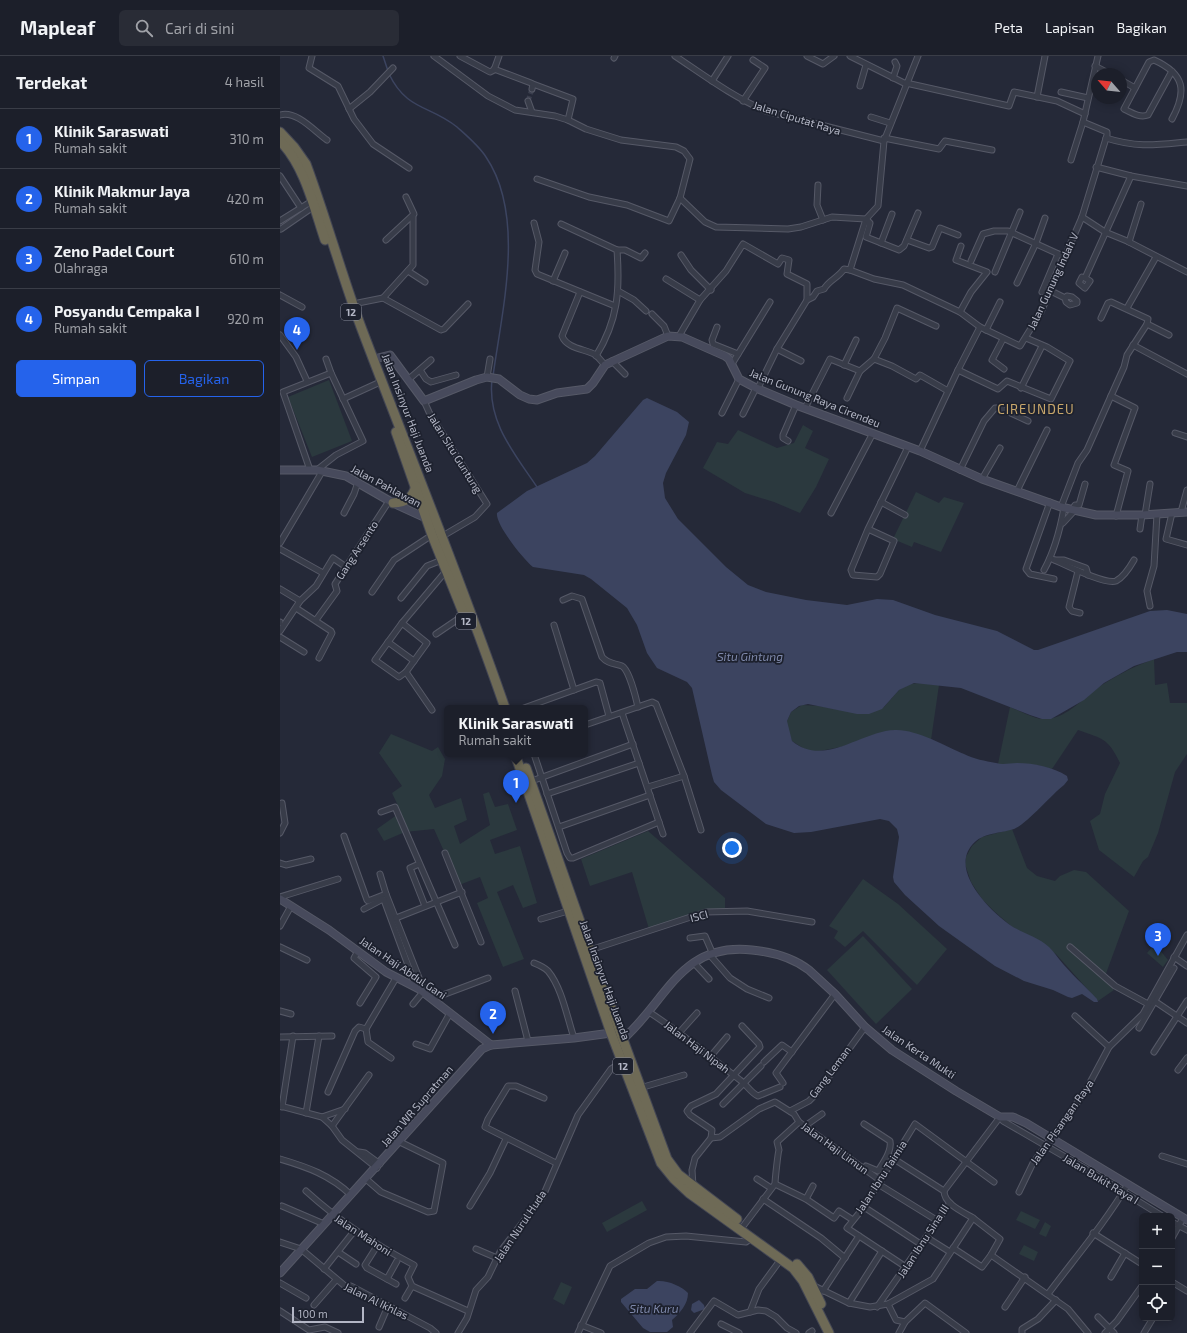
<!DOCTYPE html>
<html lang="id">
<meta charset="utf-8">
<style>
body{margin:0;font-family:"Exo 2",sans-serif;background:#292c36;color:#f1f3f6}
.controls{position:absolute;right:12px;bottom:12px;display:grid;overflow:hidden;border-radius:6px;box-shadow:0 2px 10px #0003}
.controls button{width:36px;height:36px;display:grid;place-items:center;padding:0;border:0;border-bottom:1px solid #3a3d47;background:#1c1f2a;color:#f1f3f6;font:20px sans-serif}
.compass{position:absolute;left:811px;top:12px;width:36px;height:36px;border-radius:50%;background:#1c1f2a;box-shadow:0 2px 10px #0003;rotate:298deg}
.scale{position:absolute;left:12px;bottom:10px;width:72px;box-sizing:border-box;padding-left:4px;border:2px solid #b3b6c5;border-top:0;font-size:11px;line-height:14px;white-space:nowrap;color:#b3b6c5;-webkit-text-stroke:3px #1d212e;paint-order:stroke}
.you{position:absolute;left:452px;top:792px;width:14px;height:14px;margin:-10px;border:3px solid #fff;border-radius:50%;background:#1a73e8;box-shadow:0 0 0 6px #1a73e833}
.badge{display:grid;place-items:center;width:26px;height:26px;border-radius:50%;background:#2563eb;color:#fff;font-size:13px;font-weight:700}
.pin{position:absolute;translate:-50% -33px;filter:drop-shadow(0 1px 2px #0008)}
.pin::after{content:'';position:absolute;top:21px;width:14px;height:12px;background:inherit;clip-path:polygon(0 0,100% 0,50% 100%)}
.popup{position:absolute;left:164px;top:649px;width:144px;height:52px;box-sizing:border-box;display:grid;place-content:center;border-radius:6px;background:#1c1f2a;filter:drop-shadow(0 1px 3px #0005);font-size:13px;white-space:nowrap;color:#a0a2a8}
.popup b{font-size:15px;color:#f1f3f6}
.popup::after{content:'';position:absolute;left:50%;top:100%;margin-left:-8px;border:8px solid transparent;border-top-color:#1c1f2a}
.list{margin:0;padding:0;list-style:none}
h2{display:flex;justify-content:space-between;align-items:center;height:52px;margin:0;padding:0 16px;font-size:17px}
h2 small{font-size:13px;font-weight:400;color:#a0a2a8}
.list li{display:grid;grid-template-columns:26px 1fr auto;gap:12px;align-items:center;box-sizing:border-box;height:60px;padding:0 16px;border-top:1px solid #3a3d47}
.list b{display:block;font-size:15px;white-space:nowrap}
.list p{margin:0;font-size:13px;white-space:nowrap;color:#a0a2a8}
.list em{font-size:13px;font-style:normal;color:#a0a2a8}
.actions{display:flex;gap:8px;padding:12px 16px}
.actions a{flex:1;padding:9px 0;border:1px solid #2563eb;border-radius:6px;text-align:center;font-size:14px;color:#2563eb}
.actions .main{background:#2563eb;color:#fff}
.icon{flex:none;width:22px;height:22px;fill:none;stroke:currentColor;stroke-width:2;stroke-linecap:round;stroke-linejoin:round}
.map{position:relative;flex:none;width:907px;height:1277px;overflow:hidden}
header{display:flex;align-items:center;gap:24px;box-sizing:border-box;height:56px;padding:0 20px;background:#1c1f2a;border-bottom:1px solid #3a3d47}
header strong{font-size:19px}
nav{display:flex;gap:22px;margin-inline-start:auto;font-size:14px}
.search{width:280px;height:36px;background:#292c36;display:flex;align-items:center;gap:10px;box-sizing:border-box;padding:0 14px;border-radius:6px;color:#a0a2a8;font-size:15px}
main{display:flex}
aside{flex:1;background:#1c1f2a}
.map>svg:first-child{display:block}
</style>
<header>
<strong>Mapleaf</strong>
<div class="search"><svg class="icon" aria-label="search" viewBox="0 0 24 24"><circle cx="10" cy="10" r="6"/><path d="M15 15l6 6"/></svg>Cari di sini</div>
<nav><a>Peta</a><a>Lapisan</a><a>Bagikan</a></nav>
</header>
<main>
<aside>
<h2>Terdekat<small>4 hasil</small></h2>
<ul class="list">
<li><span class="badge">1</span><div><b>Klinik Saraswati</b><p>Rumah sakit</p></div><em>310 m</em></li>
<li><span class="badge">2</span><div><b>Klinik Makmur Jaya</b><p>Rumah sakit</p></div><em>420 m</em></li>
<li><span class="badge">3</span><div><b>Zeno Padel Court</b><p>Olahraga</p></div><em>610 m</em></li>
<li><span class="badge">4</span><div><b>Posyandu Cempaka I</b><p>Rumah sakit</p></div><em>920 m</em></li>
</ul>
<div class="actions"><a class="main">Simpan</a><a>Bagikan</a></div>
</aside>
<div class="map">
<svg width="907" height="1277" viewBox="0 0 907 1277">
<rect width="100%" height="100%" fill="#252938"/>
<g fill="#2b393e">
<polygon points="49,324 72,385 32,401 8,341"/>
<polygon points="523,369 533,375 525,392 549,403 536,431 520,457 494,446 465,437 423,412 437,386 448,388 458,374 497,392 514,387"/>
<polygon points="636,436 659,447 664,441 684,447 661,496 634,486 632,491 613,483"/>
<path d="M874,603L875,629L887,627L890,647H907V698L895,716L878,777L868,801L863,805L854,821L819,794L810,765L820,758L825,738L840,707C828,682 823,683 798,674L772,713L757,709L718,708L730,651C740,655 752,662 762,663C787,665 806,638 825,627C841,617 857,609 874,603Z"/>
<polygon points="639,627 659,629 651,684 615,674 561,691 534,696 526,694 512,685 507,670 507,665 511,656 522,649 539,650 582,658 604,651 619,634 630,628"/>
<polygon points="111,678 152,695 158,691 165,703 162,720 149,739 155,752 181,742 187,764 174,770 180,788 210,769 203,738 209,736 215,751 228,748 237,774 210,784 215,798 240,790 257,847 243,852 233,829 217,836 244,903 223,911 197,847 208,842 200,821 179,829 154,773 125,776 104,785 97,773 121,756 112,737 122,730 99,697"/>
<polygon points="732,773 747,812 757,820 775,825 780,820 794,814 806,816 849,855 824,923 834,934 818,945 776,898 731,870 715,856 702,843 691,826 685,808 686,801 692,790 702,781"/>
<polygon points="368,775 445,842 445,855 429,853 369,873 352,816 310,830 301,803"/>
<polygon points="583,823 618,848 667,893 637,929 583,875 565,891 554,882 558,875 549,870"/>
<polygon points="583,880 632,933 596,968 547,914"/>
<polygon points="875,888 888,904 883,911 867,897"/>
<polygon points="362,1145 367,1154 327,1176 322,1167"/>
<polygon points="741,1155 760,1164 755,1173 736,1164"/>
<polygon points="765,1166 771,1170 766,1181 759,1178"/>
<polygon points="744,1189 758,1196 754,1205 739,1198"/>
<polygon points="281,1226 292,1231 284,1249 273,1243"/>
</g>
<g fill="#3c4460">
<path d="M367,342L397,356L409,366L406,379L386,417L383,427L385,442L398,463L446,511L468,529L486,536L526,544L567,549L597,543L613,544L655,559L717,575L754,594H758L870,555L887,554L907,558V596H897L854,610L824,627L804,644L771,663H762L750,659L681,632L634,627L619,634L602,653L589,658H577L528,648L519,650L511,656L507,665L512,685C544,712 581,675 615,674C636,673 665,690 684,698C694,703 705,705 716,707C723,709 730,707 737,707C754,707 773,711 787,720L788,724L784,729C771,739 748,767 734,773C719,778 703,776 692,789C670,815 709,854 730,869C742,877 758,881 769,891C773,895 776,899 779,903C790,917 805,930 817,943L818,946H814L802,938L792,942L788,941L773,934L744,925L715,910L659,870L625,839L614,826L613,821L619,781L617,773L609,765L600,763L531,776L514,777L486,768L441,734L434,726L432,719L412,632L407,626L377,612L367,597L357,569L347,552L311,523L304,519L253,511C244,504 215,468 217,457L247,435L307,407L315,400L363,344Z"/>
<path d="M377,1225C387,1224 402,1230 408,1237C408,1248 400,1257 392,1264L393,1271L387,1276H370L363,1272L341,1246V1243L355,1233H367Z"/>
<polygon points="419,1244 424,1249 425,1253 414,1257 411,1254 412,1248"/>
</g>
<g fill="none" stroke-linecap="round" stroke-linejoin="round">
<g stroke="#3c4460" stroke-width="1.5">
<polyline points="103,0 108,15"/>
<path d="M109,18C127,55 150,49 177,71C187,80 199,90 206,101C246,160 222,254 213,320"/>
<path d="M212,324C207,366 235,398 257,431"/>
</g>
<polyline stroke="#3a3e4d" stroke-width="5" stroke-dasharray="5 2.5" stroke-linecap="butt" points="248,45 252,33"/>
<g stroke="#565967" stroke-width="7">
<g id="street">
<polyline points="32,0 29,12 58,30 74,63 93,88 129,112"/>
<polyline points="154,0 208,40 235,54 275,60 288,64 306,73 341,84 396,91 404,95 410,103 400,142 389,165 347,149 309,141 257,123"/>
<polyline points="180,0 210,16 214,14 219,0"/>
<path d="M395,0C425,20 453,41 486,55L604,85"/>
<polyline points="527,0 543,8 554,0"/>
<polyline points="570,0 626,28"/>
<polyline points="638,0 604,85 598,150 586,163 570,214 594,223 623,229 680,256 700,271"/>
<polyline points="334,2 335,0"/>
<polyline points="815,10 830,18"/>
<polyline points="214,13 251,27"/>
<polyline points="613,22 617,10 615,6"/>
<polyline points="841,24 855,32"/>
<polyline points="432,25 448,0"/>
<polyline points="626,27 729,50 734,36 777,45 805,58"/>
<polyline points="580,30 586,9"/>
<polyline points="252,33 253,28 293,43 288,64"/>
<polyline points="781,36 808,42"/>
<polyline points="757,41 765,0"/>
<polyline points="248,45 252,56"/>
<polyline points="463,45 485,12 473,4"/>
<polyline points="69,53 90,36 113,12"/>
<path d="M0,59C17,54 35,76 47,84"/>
<polyline points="591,61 610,67"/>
<path d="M892,63C907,35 905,18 874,4L869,6L844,53C852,57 860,62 868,59L892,15"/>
<polyline points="604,82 659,93 665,85 712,94"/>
<path d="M826,82C858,92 875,89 907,86"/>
<polyline points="791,104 803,66 818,0"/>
<polyline points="816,111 851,120 907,130"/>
<polyline points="0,120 21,152"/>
<polyline points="538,129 537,149 543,164"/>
<polyline points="400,142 425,166 436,171 508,173 521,171 552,161 586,163 590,167 586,181 619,194 624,190 638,157"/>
<polyline points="802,161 825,176 847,185 907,216"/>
<polyline points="0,165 32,145"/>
<polyline points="254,167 259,186 255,214 257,218 335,250"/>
<path d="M281,168L337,194C340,235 338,264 316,300"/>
<polyline points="1,173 33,151"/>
<polyline points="106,184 134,158 126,141"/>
<polyline points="627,184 649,192 652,191 660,172 678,179"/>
<polyline points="849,186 861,148"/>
<polyline points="601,187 612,158"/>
<polyline points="337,194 345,194 361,202 365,197"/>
<polyline points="401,199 411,214 431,234"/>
<polyline points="691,205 703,178 714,175 728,175 785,201"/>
<polyline points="128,215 145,226"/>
<polyline points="715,216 740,156"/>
<polyline points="805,222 810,225 805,232 799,227 802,221 805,222 851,120"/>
<polyline points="386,223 420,244"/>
<polyline points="273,225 285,197"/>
<polyline points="737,227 756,187 765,162"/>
<polyline points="338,235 354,244 366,255"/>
<polyline points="771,235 785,242 787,240 792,241 797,245 797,247 790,249 786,246 785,242"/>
<path d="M300,236L282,280C287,293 306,293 316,299C319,302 322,306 325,309"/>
<polyline points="762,236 778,198"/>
<polyline points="0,239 22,251"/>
<polyline points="103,242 133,209 133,160"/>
<polyline points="73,248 103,242 161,274 164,273 188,248"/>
<polyline points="847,252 876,201"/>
<polyline points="680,256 691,236 707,216 676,204 681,190"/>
<polyline points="372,258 384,270 388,280"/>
<polyline points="821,262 828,247 831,246 868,263 867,268"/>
<polyline points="437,271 432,284 433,288 458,298"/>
<polyline points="706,274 720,246"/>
<polyline points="0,279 16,301 27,325"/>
<polyline points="399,280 420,244 446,215 463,188 498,208 502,202 509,204 507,218 527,228 527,244"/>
<polyline points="723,283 712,304 724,313"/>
<polyline points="853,289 907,318"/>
<polyline points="497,293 521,305"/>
<polyline points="594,303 605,282 617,252 656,270"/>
<polyline points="332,305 345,318"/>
<polyline points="452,308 490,246"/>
<polyline points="564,309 576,284"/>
<polyline points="140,314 146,323 151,326 176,319"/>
<polyline points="678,314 718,333 727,325 771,343 790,305 767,291 746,282"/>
<polyline points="207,321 210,303"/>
<polyline points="129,323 151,304"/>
<path d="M478,332L497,293L527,244L533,241L537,235L544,233C549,224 558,222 564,213L570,214"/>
<polyline points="741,332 762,290"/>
<polyline points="567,342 580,315"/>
<polyline points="63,343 98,327"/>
<polyline points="144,345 149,356 207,448 195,461 161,481"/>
<polyline points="525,352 550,303 580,315 594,303 612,310 636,323 640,319 668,335"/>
<polyline points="442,357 459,323"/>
<polyline points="463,358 476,332"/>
<polyline points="895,377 907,381"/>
<polyline points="508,385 503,382 503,379 516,349"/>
<polyline points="640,395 678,314 700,271 740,290 761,256 802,161 827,79 827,76 803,66"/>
<polyline points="30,414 3,336 51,317"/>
<polyline points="37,414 56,399 83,385 51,317 46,303"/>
<polyline points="680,414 704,365 715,352 720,352 748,365"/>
<polyline points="702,423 720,392"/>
<polyline points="737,435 767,374"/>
<polyline points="601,446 625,459"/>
<polyline points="770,446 746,513 750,518 774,523"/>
<polyline points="781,451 798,407 807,394 831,340"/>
<polyline points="792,454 795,449 799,449 805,428"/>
<polyline points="901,456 907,434"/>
<polyline points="64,457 74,438 78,426"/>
<polyline points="551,457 593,377"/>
<polyline points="892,457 886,483 907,489"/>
<polyline points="865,459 870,428"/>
<polyline points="836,460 848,415 834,409 855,352 831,340 844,311 847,299 867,268 889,279"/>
<polyline points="783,467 795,454"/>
<polyline points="588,473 614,485 600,518 597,521 573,519 571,514 588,473 628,391"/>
<polyline points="860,473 862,459"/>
<polyline points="0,487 43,414"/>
<polyline points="0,493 43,517"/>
<path d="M770,502C782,507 824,529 836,525C844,521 850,511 854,504"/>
<polyline points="775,504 784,504 806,512 808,519"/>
<path d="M764,514C775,494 780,474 784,452"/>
<polyline points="798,515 789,551 792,555 800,557"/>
<polyline points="0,533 20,545"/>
<polyline points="92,536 114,504 152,479"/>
<polyline points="121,542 147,510 162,504"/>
<path d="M283,544L292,540L302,543L322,601C328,608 334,607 342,610C349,614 356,642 358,651"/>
<polyline points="870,550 867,535 874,510 877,458"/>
<polyline points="16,552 51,575 52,577 39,602"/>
<polyline points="36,564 57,535 55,528 109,445"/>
<polyline points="0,567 0,566"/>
<polygon points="122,567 147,587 126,616 119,621 95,604"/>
<polyline points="122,567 166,515"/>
<polyline points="274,569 294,634"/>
<polyline points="0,575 20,545 36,530 53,502 66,511"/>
<polyline points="156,578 184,559"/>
<polyline points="0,581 24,596"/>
<polyline points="108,586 134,605"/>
<polyline points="126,616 152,654"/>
<polyline points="244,652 316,626 320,627 329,660"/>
<polyline points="342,657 383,778"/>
<polyline points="305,669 372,646 376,648 404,720 421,774"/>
<polyline points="254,698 287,797 290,802 293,802 379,766"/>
<polyline points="249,726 353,688"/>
<polyline points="368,731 404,720"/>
<polyline points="267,738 359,707"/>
<polyline points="101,756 115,751 175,889"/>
<polyline points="279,771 370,739"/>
<polyline points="0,777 5,767 2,747"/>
<polyline points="64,780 87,844 88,845 106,838"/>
<polyline points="165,797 201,886"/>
<polyline points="0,807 6,809 31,803"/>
<polyline points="139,808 130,812 145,850"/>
<polyline points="100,818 106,838 145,937"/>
<polyline points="0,841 58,823"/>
<polyline points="84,853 103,843 104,844 136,931"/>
<polyline points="116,862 182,836"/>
<polyline points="261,863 288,855"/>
<polyline points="0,870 11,850"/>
<polyline points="410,882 425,880 432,896"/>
<polyline points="0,891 27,904"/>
<polyline points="790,891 835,930 868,948"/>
<polyline points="310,894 426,856 467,855 532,866"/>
<polyline points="78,895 74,902 96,921 80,947"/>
<polyline points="429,898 450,922 467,933 489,942"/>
<polyline points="894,901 907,910"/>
<path d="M254,907C259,909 264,911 268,915C282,932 287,961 294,982"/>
<polyline points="414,907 429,923"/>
<polyline points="235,935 248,985"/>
<polyline points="152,943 208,922"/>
<polyline points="873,944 907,967"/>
<polyline points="133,948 143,936"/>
<polyline points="0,955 11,958"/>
<path d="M369,956C400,976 430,1001 460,1024C466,1028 471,1037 478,1040L500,1031"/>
<polyline points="795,960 829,991"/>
<polyline points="859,972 894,912"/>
<polyline points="86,973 88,986 111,1002"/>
<polyline points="399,977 417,957"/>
<polyline points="0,981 52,980"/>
<polyline points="136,988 150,993 170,957"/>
<polyline points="874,996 907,945"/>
<polyline points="430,1001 447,981"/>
<polyline points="484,1006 502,989 512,996"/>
<polyline points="898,1014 907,1002"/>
<polyline points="503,1027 496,1017 555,938"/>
<polyline points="360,1032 404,1019"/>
<polyline points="48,1036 75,975 79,971 86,973 116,922"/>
<polyline points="264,1042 236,1030 228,1030 208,1063 205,1071 276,1107"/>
<polyline points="443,1048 481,1010"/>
<polyline points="0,1050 42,1061 52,1070 62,1084 97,1112"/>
<polyline points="2,1051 13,980"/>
<polyline points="510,1055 529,1045 537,1037 585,971"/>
<polyline points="26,1057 39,980"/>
<polyline points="42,1061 65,1053"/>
<path d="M584,1068L610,1085C612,1095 603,1107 598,1115L586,1110"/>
<polyline points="52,1070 89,1019"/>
<polyline points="525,1070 542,1058"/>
<polyline points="431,1082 432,1074 410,1059 407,1055 411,1050 436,1038 480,991 479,988 462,970"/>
<polyline points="79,1096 85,1097 100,1108"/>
<polyline points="882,1100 907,1108"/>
<polyline points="611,1101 664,1135"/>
<path d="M0,1103C27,1111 50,1119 71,1139"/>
<polyline points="86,1123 101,1136 148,1156 154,1155 163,1107 120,1086"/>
<polyline points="477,1123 491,1132"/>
<path d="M495,1128C495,1124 498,1096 499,1094L497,1086L519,1066"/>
<polyline points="598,1128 658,1165"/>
<polyline points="413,1130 412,1114 415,1102 431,1082 440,1081 479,1053 495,1046 514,1058 519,1066 601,1125"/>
<path d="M26,1135C60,1166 94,1188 134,1209L128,1221L132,1230L188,1255"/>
<polyline points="739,1136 753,1107 805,1036 829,991 863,958 907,879"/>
<polyline points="483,1143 541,1182 565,1202"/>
<polyline points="526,1143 533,1130"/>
<polyline points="2,1150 44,1168"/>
<polyline points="190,1150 210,1117 226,1083"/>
<polyline points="584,1151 642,1189"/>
<polyline points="892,1166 907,1174"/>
<polyline points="464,1169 495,1128 526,1143 554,1162 559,1155 573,1164"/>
<polyline points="813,1177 862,1208"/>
<polyline points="646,1181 670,1196"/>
<polyline points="892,1182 903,1162"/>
<polyline points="0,1186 21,1193 65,1230 71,1230 150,1272 156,1277"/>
<polyline points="97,1190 85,1209 87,1212 116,1228"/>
<polyline points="673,1192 702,1211 711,1199 720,1183 693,1162"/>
<polyline points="196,1193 217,1202"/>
<polyline points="58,1196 76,1208"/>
<polyline points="711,1199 788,1253 808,1277"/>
<polyline points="626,1211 567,1172 584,1151 635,1068 714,1126"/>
<polyline points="44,1213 75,1174"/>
<polyline points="831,1221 845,1197"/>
<polyline points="107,1223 117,1205"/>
<polyline points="892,1226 907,1235"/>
<polyline points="0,1227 26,1242"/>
<path d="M534,1230L569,1247L590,1251L608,1248L653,1223L693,1162C683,1156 664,1148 664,1135L720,1061L723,1065L806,1113L882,1160"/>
<polyline points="543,1235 579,1180"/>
<path d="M768,1238C795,1202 825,1167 848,1128"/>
<polyline points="125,1242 132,1230"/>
<polyline points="569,1247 602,1195"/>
<polyline points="608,1248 616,1264 625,1266"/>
<polyline points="34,1249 56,1224"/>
<polyline points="597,1251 670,1147"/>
<polyline points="725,1251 745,1221"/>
<polyline points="0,1255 29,1274 45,1271 58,1277"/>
<polyline points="470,1256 479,1233 501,1203"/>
<polyline points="818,1261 834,1277"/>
<polyline points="441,1268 459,1277"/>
<polyline points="301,1269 321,1277"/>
<polyline points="99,1271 108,1250"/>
<polyline points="178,1277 187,1262 196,1234 208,1221 220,1196 263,1140 298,1059 331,1013 342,1006"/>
<polyline points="298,1277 330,1210 369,1187 386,1181 406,1180 466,1186 472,1182"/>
<polyline points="410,1277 434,1245 458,1259 478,1254 486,1255 496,1261 507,1272 516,1277"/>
<polyline points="529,1277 532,1275"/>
<polyline points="619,1277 625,1266 645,1247 686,1277"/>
<polyline points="742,1277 742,1273 758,1263 776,1244"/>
<polyline points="825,1277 837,1265 862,1230"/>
<polyline points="864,1277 873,1262"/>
</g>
</g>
<g stroke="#565967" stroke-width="9">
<g id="secondary">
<polyline points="94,303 110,299 144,345 196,324 207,321 219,323 240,339 249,343 257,344 277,337 307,333 313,327 325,309 388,280 402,281 445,300 449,303 459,323 476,332 516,349 640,395 702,423 781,451 816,459 862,459 907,456"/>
<polyline points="0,414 37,414 66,420 113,447 150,464"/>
<polyline points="0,843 49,874 106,916 139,933 211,989"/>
<path d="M342,984C387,945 400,886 472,894C492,896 512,901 529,914L555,938L585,971L612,994L676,1035L720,1061H733L746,1067L907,1164"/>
<polyline points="0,1217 202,993 211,989 294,982 331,977"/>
</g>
</g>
<g stroke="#434654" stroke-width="11">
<g id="highway">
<path d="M0,76L14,91L26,108C46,162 61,217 81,271C129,398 181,524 225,652"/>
<path d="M0,85C25,110 34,152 45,184"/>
<polyline points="116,376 152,479 184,559"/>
<path d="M113,447C126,446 132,443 136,430"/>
<polyline points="235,698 331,977 381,1107 394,1123 409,1137 513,1212 523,1225 549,1277"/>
<polyline points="246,712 310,894 387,1103 398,1118 457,1163"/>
<polyline points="517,1208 528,1221 541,1248"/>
</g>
</g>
<use href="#street" stroke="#383c49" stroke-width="5"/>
<use href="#secondary" stroke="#474a5c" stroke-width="7"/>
<use href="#highway" stroke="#6e6a56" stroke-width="9"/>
</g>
<g text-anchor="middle" stroke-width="3.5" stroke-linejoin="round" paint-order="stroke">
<g fill="#1d212e" stroke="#868998" stroke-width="1">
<rect x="61" y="248" width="20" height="16" rx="3"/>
<rect x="176" y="557" width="20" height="16" rx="3"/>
<rect x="333" y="1002" width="20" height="16" rx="3"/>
</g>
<g font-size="10" font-weight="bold" fill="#b3b6c5">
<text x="71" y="260">12</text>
<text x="186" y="569">12</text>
<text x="343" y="1014">12</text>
</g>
<g font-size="11" fill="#b3b6c5" stroke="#1d212e">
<text transform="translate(517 62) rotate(17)" y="4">Jalan Ciputat Raya</text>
<text transform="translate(773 225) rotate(-65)" y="4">Jalan Gunung Indah V</text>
<text transform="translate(535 342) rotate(22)" y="4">Jalan Gunung Raya Cirendeu</text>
<text transform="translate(128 357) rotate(69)" y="4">Jalan Insinyur Haji Juanda</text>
<text transform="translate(175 397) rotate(58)" y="4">Jalan Situ Guntung</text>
<text transform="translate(106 430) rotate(28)" y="4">Jalan Pahlawan</text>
<text transform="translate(77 494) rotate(-57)" y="4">Gang Arsento</text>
<text transform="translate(419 860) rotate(-15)" y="4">ISCI</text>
<text transform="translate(123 912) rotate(34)" y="4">Jalan Haji Abdul Gani</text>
<text transform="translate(325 924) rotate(70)" y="4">Jalan Insinyur Haji Juanda</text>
<text transform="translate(417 991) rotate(37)" y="4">Jalan Haji Nipah</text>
<text transform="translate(639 996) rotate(34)" y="4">Jalan Kerta Mukti</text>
<text transform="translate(550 1016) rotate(-53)" y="4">Gang Leman</text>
<text transform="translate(137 1050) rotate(-49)" y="4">Jalan WR Supratman</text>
<text transform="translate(782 1066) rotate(-55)" y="4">Jalan Pisangan Raya</text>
<text transform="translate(555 1092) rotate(36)" y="4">Jalan Haji Limun</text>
<text transform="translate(601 1121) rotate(-57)" y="4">Jalan Ibnu Taimia</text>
<text transform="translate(821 1123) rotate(31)" y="4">Jalan Bukit Raya I</text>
<text transform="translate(240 1170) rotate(-56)" y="4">Jalan Nurul Huda</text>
<text transform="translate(83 1179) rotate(33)" y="4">Jalan Mahoni</text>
<text transform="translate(643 1185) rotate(-57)" y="4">Jalan Ibnu Sina III</text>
<text transform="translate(96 1245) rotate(26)" y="4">Jalan Al Ikhlas</text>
</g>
<g font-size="12" font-style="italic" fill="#7e88aa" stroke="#1d212e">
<text x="470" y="605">Situ Gintung</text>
<text x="374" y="1257">Situ Kuru</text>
</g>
<g font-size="13" letter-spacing="1" fill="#c8a76b" stroke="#1d212e">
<text x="756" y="358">CIREUNDEU</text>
</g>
</g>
</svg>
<div class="controls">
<button>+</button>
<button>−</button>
<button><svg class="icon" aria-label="locate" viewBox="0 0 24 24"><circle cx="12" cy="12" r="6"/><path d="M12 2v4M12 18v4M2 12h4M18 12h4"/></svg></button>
</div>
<svg class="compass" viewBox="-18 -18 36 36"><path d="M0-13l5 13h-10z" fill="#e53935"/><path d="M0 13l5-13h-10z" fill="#a0a2a8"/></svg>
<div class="scale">100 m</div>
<div class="you"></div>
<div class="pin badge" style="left:236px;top:747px">1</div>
<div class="popup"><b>Klinik Saraswati</b>Rumah sakit</div>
<div class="pin badge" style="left:213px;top:978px">2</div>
<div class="pin badge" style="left:878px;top:900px">3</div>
<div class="pin badge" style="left:17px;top:294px">4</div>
</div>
</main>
